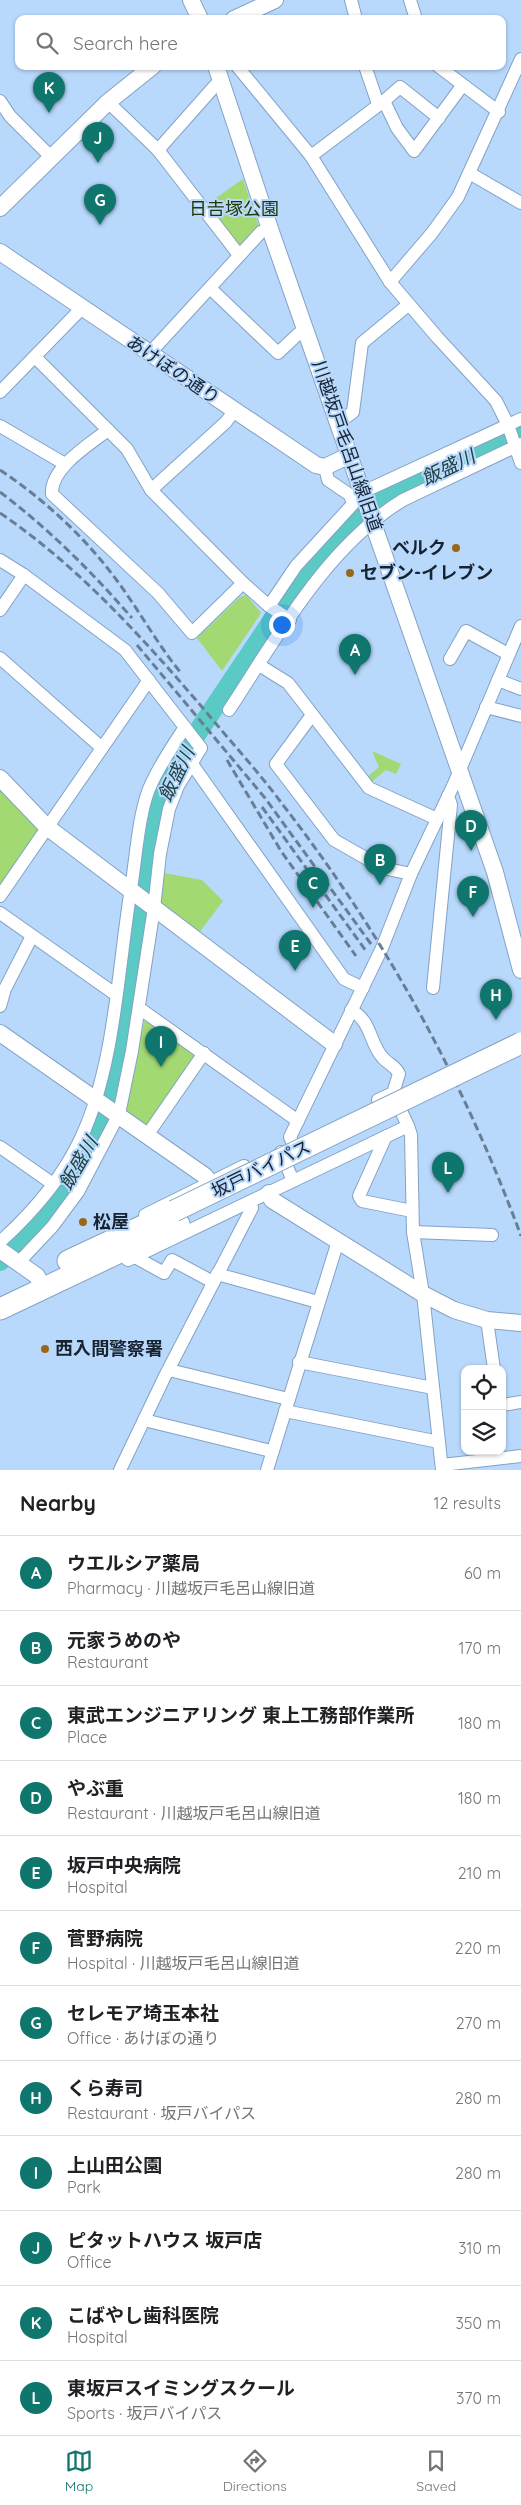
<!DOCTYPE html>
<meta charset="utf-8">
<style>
body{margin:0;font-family:Quicksand,"Noto Sans JP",sans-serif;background:#f2f2f2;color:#202124}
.controls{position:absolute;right:15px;bottom:15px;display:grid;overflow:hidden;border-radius:10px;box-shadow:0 1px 4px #0004}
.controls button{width:45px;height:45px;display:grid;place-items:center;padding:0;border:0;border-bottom:1px solid #e0e0e0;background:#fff;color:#202124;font:25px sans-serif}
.you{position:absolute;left:281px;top:624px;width:18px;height:18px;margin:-12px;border:4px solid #fff;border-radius:50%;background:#1a73e8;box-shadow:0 0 0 8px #1a73e833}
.badge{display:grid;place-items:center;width:32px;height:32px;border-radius:50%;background:#0f766e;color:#fff;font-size:16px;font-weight:700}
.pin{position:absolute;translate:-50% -41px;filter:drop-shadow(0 1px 2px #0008)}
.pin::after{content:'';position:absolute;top:26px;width:18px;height:15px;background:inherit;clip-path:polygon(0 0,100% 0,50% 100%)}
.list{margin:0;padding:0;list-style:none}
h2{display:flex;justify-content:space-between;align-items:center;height:65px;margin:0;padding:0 20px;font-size:21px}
h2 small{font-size:16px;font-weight:400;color:#757577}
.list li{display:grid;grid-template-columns:32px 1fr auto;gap:15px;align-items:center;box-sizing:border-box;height:75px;padding:0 20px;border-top:1px solid #e0e0e0}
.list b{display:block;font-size:19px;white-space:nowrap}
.list p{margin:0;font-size:16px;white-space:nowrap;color:#757577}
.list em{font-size:16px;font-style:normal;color:#757577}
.icon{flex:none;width:28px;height:28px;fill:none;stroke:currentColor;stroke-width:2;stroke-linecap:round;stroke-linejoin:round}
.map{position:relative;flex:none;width:521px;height:1470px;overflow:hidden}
.search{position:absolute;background:#fff;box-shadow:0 1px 4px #0004;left:15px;right:15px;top:15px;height:55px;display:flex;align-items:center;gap:12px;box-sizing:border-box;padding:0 18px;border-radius:10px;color:#757577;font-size:19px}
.sheet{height:965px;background:#fff}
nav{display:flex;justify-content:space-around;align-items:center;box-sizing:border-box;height:70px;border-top:1px solid #e0e0e0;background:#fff;font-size:14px;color:#757577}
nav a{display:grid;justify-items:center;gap:2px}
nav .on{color:#0f766e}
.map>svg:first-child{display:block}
</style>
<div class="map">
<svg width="521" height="1470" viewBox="0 0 521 1470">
<rect width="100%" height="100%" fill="#b8d8fc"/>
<g fill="#a2d972">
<polygon points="243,179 259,227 242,244 238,245 207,204"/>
<polygon points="246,595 261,613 222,671 197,638 240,597"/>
<polygon points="372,751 401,764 396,774 386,770 370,783 366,778 379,767"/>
<polygon points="0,784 42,826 0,887"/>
<polygon points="164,873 202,880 223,901 199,933 159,903"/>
<polygon points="147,1020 195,1055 147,1126 123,1109 132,1080 144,1022"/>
</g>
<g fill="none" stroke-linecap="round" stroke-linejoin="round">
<path stroke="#5bc9c4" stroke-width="20" d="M0,1261C49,1212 89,1161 110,1095L160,807L169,779L187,748L305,572L327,546L378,501L521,432"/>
<g stroke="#84a2c5" stroke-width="14">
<g id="minor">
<polyline points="351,0 356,19"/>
<polyline points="410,0 416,19"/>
<polyline points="237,66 311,156 390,282 437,337 496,401 508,425 521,463"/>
<polyline points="365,66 378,104"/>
<polyline points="438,66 499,112"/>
<polyline points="0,101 10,116 51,157"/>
<polyline points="384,101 397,128 414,151 462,86"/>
<polyline points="108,102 158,150 239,255"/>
<polyline points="158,150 220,80"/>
<polyline points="311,156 384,101 400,87 439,118"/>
<polyline points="471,174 521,203"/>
<polyline points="390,282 432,233 458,197 521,59"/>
<polyline points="210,288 278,353 298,334 307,332"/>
<polyline points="149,354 261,232 270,229"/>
<polyline points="35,357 127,449 151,490 243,583"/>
<polyline points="0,392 82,308"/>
<polyline points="339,422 353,412 362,343 408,305"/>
<polyline points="0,426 65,464"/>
<path d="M108,430C90,444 50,468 52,494L158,593L192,633L243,583L269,606L290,620"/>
<polyline points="151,490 226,422 234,411"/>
<polyline points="363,492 521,419"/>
<polyline points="0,560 24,575 125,650 201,748 178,786 169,809 160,854 154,908 132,1051 119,1114 78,1192 52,1227 19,1262"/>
<polyline points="269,606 296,566 353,504 350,495 328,480 325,467"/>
<polyline points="0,610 24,575"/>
<polyline points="0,658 102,748"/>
<polyline points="450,659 466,631 508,654"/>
<polyline points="259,665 288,683 369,788 437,819"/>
<polyline points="498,680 521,689"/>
<polyline points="486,707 521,716"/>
<path d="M229,710C277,637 327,546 403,500L521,444"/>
<polyline points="312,715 276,764 334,840 383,868 411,874"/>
<polyline points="192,764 344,979 363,988"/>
<polyline points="0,896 149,680"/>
<polyline points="0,913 115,994"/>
<polyline points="433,988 451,805 448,796"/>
<polyline points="0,1006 5,989 32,936"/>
<polyline points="139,1008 298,1121"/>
<path d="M351,1010C372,1021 369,1043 383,1058C389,1065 395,1065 399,1074L393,1093L378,1100"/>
<polyline points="408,1126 411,1135 413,1232 423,1294 442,1470"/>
<polyline points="148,1134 204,1053"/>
<polyline points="386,1136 359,1196 362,1201 412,1211"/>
<polyline points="293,1144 290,1137 382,948 411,874 453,786 521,626"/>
<polyline points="0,1147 53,1184"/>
<polyline points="281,1152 293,1181 408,1126 395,1098"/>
<polyline points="145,1215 244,1166"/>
<polyline points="413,1232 492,1235"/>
<path d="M0,1242C32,1213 62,1179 81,1138C116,1063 118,964 132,882C136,855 139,814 149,789C158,767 172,747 185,727"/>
<polyline points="120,1254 128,1260 293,1181"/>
<polyline points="135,1257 164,1273 172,1260 213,1282"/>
<polyline points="217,1274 318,1302"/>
<polyline points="487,1320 494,1369"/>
<polyline points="299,1362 433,1388"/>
<polyline points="169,1370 288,1399"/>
<polyline points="502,1405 521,1402"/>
<polyline points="285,1411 439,1442"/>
<polyline points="144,1420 271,1451"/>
<polyline points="442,1465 521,1456"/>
<polyline points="120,1470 165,1376 252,1208 250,1202"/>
<polyline points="267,1470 338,1241"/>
</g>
</g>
<g stroke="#84a2c5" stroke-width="18">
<g id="tertiary">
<polyline points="191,0 200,19"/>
<polyline points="234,19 275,0"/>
<polyline points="216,66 270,229 495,872 521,970"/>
<polyline points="0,208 108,102 153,66"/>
<polyline points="0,252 316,465 325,467 350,455"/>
<polyline points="0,778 47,827 334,1044"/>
<polyline points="0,1033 205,1176 209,1182"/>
<polyline points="269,1193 272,1200 423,1294 454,1310 487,1320 521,1323"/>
<polyline points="0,1250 37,1276 43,1287"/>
</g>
</g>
<g stroke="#84a2c5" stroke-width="23">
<g id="trunk">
<polyline points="68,1261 162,1217"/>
<polyline points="0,1309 179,1224"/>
</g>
</g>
<use href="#minor" stroke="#fff" stroke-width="12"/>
<use href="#tertiary" stroke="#fff" stroke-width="16"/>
<use href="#trunk" stroke="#fff" stroke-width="21"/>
<g stroke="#687e97" stroke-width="3" stroke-dasharray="8 4" stroke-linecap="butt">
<path d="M0,470C45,500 86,538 118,582C140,612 158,645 181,673"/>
<path d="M0,492C49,529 92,572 132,618"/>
<path d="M0,513C78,566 141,636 202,707C229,740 258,771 283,805C384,935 464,1081 521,1236"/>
<polyline points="137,645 265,798 371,944"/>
<polyline points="227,760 281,851 356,956"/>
<polyline points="262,807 366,951"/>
</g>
<g stroke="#84a2c5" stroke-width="23" stroke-linecap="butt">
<polyline id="trunk-bridge" points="174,1211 521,1043"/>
</g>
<use href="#trunk-bridge" stroke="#fff" stroke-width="21"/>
</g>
<g fill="#99661a" stroke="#b8d8fc" stroke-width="2">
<circle cx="456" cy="548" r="5"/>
<circle cx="350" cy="573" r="5"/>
<circle cx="83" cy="1222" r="5"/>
<circle cx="45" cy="1349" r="5"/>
</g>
<g text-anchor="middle" stroke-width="4" stroke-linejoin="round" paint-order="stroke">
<g font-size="18" fill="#213806" stroke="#b8d8fc">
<text x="234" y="215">日𠮷塚公園</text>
</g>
<g font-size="18" fill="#172331" stroke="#b8d8fc">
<text transform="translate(173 370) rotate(34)" y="6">あけぼの通り</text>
<text transform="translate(347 446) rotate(71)" y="6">川越坂戸毛呂山線旧道</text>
<text transform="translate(261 1169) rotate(-26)" y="6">坂戸バイパス</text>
</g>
<g font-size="18" font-weight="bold" fill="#172331" stroke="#b8d8fc" text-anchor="start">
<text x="446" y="554" text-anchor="end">ベルク</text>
<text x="360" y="579">セブン-イレブン</text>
<text x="93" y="1228">松屋</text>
<text x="55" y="1355">西入間警察署</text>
</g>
<g font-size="19" font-style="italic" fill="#204140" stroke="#b8d8fc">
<text transform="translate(448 467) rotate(-26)" y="7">飯盛川</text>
<text transform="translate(176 774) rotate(-64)" y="7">飯盛川</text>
<text transform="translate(78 1163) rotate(-60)" y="7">飯盛川</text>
</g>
</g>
</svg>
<div class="controls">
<button><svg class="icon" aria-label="locate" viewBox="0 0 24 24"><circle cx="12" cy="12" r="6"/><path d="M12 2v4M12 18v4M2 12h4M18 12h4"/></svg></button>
<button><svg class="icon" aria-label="layers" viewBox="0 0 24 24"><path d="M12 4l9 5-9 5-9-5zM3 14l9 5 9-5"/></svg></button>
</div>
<div class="you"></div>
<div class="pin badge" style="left:355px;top:675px">A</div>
<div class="pin badge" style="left:380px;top:885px">B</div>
<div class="pin badge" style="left:313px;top:908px">C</div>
<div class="pin badge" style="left:471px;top:851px">D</div>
<div class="pin badge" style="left:295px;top:971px">E</div>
<div class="pin badge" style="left:473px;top:917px">F</div>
<div class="pin badge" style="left:100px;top:225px">G</div>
<div class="pin badge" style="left:496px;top:1020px">H</div>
<div class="pin badge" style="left:161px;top:1067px">I</div>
<div class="pin badge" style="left:98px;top:163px">J</div>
<div class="pin badge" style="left:49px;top:113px">K</div>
<div class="pin badge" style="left:448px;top:1193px">L</div>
<div class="search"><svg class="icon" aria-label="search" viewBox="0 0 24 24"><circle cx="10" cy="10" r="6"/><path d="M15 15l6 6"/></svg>Search here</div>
</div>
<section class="sheet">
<h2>Nearby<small>12 results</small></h2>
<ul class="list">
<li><span class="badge">A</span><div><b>ウエルシア薬局</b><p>Pharmacy · 川越坂戸毛呂山線旧道</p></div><em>60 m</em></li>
<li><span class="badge">B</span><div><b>元家うめのや</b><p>Restaurant</p></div><em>170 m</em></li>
<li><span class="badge">C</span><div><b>東武エンジニアリング 東上工務部作業所</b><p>Place</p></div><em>180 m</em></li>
<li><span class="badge">D</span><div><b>やぶ重</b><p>Restaurant · 川越坂戸毛呂山線旧道</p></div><em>180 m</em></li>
<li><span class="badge">E</span><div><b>坂戸中央病院</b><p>Hospital</p></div><em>210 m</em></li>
<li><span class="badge">F</span><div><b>菅野病院</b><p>Hospital · 川越坂戸毛呂山線旧道</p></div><em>220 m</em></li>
<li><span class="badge">G</span><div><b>セレモア埼玉本社</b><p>Office · あけぼの通り</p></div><em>270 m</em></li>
<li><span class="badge">H</span><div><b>くら寿司</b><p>Restaurant · 坂戸バイパス</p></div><em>280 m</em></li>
<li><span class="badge">I</span><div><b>上山田公園</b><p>Park</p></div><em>280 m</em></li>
<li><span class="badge">J</span><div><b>ピタットハウス 坂戸店</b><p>Office</p></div><em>310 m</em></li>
<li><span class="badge">K</span><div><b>こばやし歯科医院</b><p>Hospital</p></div><em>350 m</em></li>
<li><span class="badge">L</span><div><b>東坂戸スイミングスクール</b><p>Sports · 坂戸バイパス</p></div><em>370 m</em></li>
</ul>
</section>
<nav>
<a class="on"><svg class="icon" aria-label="map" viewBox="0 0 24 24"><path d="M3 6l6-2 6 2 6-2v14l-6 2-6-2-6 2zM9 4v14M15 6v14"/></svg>Map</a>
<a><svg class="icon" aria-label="directions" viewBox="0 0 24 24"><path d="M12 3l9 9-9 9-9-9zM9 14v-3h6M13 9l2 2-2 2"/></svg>Directions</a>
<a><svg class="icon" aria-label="saved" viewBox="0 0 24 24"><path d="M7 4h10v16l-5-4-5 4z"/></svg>Saved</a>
</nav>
